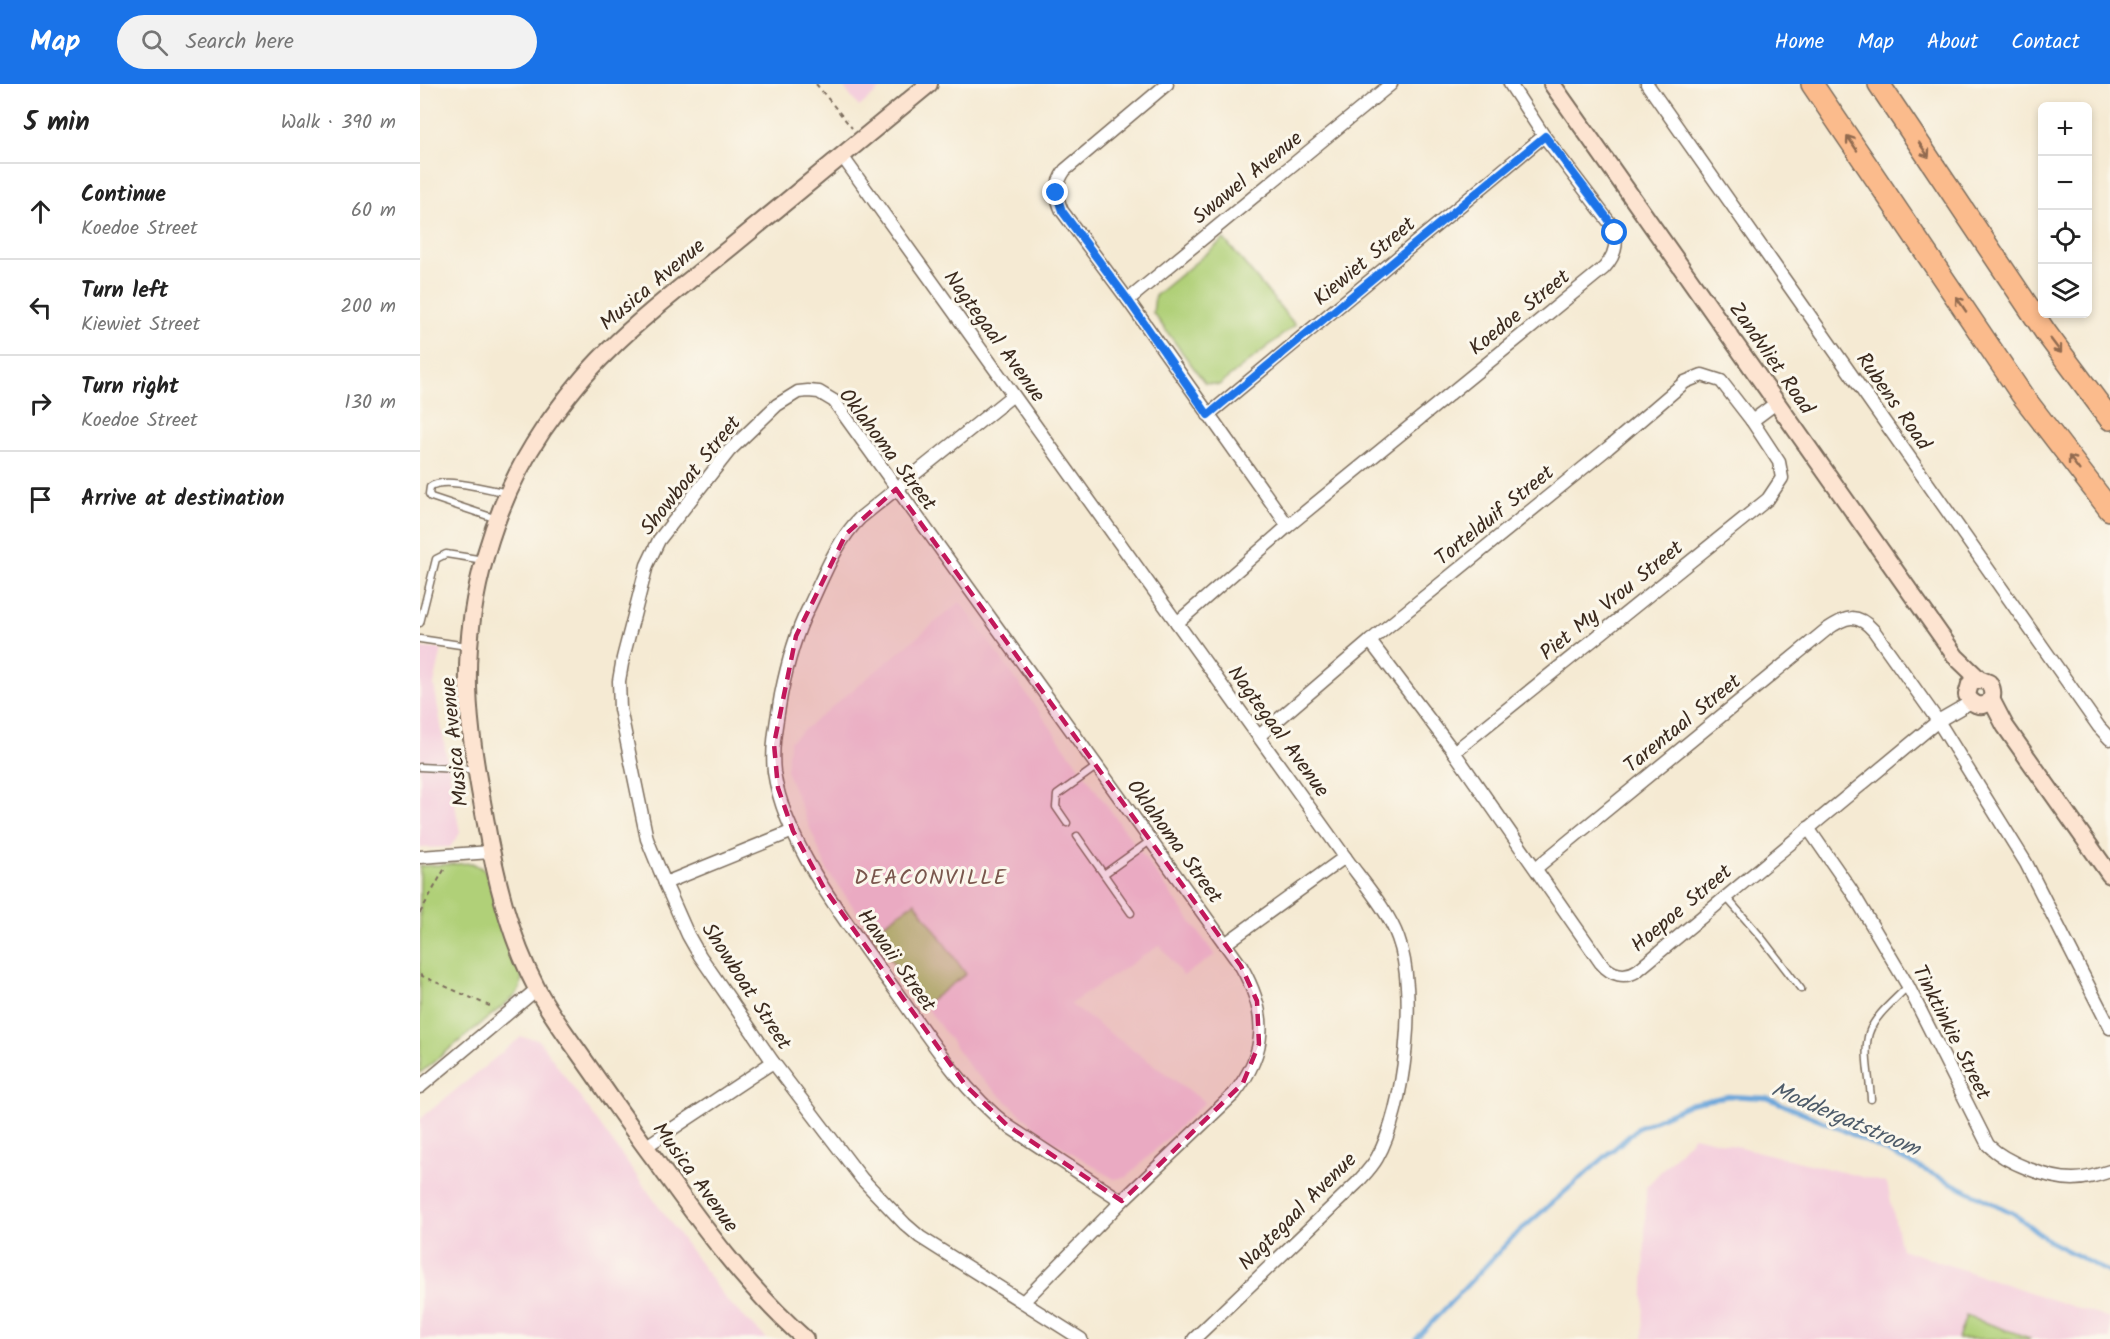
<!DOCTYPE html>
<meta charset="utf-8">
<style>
body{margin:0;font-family:Kalam,sans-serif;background:#f2f2f2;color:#222}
.controls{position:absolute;right:18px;top:18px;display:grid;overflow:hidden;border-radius:9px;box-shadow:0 3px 9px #0003}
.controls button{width:54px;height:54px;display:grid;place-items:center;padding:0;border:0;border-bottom:2px solid #e0e0e0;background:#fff;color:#222;font:30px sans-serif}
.stop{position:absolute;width:18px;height:18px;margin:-14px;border:4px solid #1a73e8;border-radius:50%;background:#fff}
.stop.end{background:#1a73e8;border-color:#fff;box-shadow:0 2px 6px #0008}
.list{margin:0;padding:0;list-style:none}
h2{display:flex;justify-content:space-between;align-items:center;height:78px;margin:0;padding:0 24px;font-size:26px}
h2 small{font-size:20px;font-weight:400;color:#767676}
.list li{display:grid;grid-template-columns:39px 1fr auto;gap:18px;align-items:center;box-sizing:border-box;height:96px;padding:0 24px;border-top:2px solid #e0e0e0}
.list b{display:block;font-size:22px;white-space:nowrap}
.list p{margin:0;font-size:20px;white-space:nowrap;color:#767676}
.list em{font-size:20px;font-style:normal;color:#767676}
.icon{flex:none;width:33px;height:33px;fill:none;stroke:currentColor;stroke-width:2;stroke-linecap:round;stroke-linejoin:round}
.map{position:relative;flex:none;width:1690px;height:1255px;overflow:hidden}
header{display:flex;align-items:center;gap:36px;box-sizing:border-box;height:84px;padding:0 30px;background:#1a73e8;color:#fff}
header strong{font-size:28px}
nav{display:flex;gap:33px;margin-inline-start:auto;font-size:21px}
.search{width:420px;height:54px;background:#f2f2f2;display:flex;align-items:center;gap:15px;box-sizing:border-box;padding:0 21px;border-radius:33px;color:#767676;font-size:22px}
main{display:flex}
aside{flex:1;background:#fff}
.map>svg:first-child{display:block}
</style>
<header>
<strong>Map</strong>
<div class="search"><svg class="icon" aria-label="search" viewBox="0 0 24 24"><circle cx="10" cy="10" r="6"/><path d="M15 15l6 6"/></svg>Search here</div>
<nav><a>Home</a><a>Map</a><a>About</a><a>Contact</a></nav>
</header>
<main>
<aside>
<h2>5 min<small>Walk · 390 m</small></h2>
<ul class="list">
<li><svg class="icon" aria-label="ahead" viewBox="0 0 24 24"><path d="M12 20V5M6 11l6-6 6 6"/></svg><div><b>Continue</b><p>Koedoe Street</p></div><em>60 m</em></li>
<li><svg class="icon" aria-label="left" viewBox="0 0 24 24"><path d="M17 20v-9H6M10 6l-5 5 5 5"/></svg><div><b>Turn left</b><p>Kiewiet Street</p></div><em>200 m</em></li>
<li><svg class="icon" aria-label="right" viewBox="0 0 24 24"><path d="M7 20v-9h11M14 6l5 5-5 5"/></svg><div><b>Turn right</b><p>Koedoe Street</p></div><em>130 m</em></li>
<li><svg class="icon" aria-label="arrive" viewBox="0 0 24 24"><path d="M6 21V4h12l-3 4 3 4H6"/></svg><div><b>Arrive at destination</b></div></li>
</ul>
</aside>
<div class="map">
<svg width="1690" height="1255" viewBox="0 0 1690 1255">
<rect width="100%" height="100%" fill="#fbf7ec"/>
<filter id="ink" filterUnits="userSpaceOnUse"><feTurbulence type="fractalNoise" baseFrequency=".0167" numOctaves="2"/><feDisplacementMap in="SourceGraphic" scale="12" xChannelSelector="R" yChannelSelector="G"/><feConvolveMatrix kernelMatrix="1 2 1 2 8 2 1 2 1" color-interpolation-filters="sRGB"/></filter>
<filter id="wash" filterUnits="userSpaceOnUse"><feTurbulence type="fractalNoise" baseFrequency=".008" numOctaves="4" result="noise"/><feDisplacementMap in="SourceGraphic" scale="24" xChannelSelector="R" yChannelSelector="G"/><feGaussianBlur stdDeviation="1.35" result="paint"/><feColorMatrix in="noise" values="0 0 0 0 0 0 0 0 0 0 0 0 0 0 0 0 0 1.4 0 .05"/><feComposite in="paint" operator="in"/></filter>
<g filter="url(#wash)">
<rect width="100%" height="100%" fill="#f5ead3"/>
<g fill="#f4cfdd">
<polygon points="421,0 462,0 464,2 439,23"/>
<polygon points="540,518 795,871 763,892 740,861 650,920 785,1018 707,1093 694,1095 624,1051 552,986 408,788 366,686 370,657"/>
<polygon points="0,564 22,565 14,601 40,749 30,763 0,764"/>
<polygon points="101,953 118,955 307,1217 347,1255 0,1255 0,1035"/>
<polygon points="1274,1052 1467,1099 1481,1165 1690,1235 1690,1255 1223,1255 1226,1103"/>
</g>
<g fill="#b0d078" stroke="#767d4b" stroke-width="1.5">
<polygon points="804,155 875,241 799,301 785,299 733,229 735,212"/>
<polygon points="52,779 63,785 67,790 102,893 100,905 95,912 0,989 0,782"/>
<polygon points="495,818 546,890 504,921 451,849"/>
<polygon points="1546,1232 1610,1254 1609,1255 1538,1255"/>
</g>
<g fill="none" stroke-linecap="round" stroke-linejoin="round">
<polyline stroke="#69a5da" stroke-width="4.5" points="996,1255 1093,1153 1218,1044 1270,1020 1308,1012 1347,1014 1412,1041 1593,1129 1629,1157 1690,1189"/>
</g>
</g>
<g filter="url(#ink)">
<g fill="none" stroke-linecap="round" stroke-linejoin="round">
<g stroke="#7c6d5d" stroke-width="9">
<g id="lane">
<path d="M77,435L11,413L9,410L10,403C24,392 70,406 88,409"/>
<polyline points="0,539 16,475 26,470 64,476"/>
<polyline points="0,555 47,562"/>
<polyline points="0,683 56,686"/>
<polyline points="647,739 636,723 637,711 676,683"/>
<polyline points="657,752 711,829"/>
<polyline points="684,790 730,757"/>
<polyline points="1306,813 1341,853 1381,905"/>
<path d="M1451,1015C1450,995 1443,969 1449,949C1455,931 1475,916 1488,902"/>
</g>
</g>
<g stroke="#7c6d5d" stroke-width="15">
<g id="street">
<path d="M747,0L645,86C635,100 635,112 642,127L708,216L868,442"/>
<polyline points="1227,0 1679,643 1690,655"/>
<path d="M422,72L925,773C942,797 968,826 978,854C998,907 985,1025 957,1074C952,1083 944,1091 937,1099L774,1255"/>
<polyline points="708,216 971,0"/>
<path d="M593,311L440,434C415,459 403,494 388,525C374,553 367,581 361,611C357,636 351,663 354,688C365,763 432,846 475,906C509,954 541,1005 588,1042L702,1117"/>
<polyline points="788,331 1124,52"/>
<polyline points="1332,337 1356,319"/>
<path d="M757,539L868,442L1184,184C1195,172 1199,159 1193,143L1124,52L1090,0"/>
<path d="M950,557L1034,668L1181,879C1191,891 1205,895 1218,886L1518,637L1551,618"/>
<polyline points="839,652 950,557 1188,364 1265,298 1282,291 1301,297 1332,337 1359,378 1362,394 1348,415 1034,668"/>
<path d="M1388,744L1431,806L1488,902L1568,1061C1586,1079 1629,1095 1653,1095C1666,1095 1678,1091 1690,1087"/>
<polyline points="0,773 71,768"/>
<path d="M1116,784L1406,546C1426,532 1437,528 1454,547L1518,637L1606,779L1690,944"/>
<polyline points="245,799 373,747"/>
<polyline points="805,860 925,773"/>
<polyline points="0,1003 117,905"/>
<polyline points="225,1063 353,978"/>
<path d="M604,1217L702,1117L814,1010C848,967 848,929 821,882L414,317L399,308L388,307L378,308L357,321L309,367L239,456L227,481L203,574L199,597L200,625L227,755L245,799L268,851L280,872L353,978L442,1095L485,1140L500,1153L661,1255"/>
</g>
</g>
<g stroke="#7c6d5d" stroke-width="20">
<g id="secondary">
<path d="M1132,0L1536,573L1559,595L1569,599C1581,619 1557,631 1547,611L1550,600L1559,595"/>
<polyline points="1571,615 1585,642 1690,791"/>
<path d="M385,1255C327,1204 281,1140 236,1077C211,1044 188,1010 164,976C148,953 130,930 117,905C89,852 75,792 65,734C57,691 49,647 48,603C46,515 73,420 123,346C142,319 163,291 187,268C225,230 269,197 311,163C377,109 443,54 509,0"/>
</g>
</g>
<g stroke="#7c6d5d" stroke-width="24">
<g id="highway">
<polyline points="1392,0 1602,311 1690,426"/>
<polyline points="1459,0 1626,249 1690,335"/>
</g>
</g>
<g stroke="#7c6d5d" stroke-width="2" stroke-dasharray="4.5 4.5" stroke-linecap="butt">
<polyline points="396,0 432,44"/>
<polyline points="0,829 25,784"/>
<polyline points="0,891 74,924"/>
</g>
<use href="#lane" stroke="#fff" stroke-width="6"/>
<use href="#street" stroke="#fff" stroke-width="12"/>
<use href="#secondary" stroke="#fde4d1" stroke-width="16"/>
<use href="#highway" stroke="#fbbb8c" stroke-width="21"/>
</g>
<defs><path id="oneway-shaft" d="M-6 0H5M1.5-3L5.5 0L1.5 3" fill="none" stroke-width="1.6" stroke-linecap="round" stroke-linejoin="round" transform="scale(1.5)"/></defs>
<g stroke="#916b50">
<use href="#oneway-shaft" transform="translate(1432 59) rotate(-124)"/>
<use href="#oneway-shaft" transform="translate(1504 66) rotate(56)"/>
<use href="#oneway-shaft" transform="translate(1541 220) rotate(-124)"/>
<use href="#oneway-shaft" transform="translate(1636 262) rotate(53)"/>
<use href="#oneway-shaft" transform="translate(1654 379) rotate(-127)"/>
</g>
</g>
<g fill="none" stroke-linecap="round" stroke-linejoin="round" filter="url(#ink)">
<polyline stroke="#1a73e8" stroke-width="8" points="636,109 642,127 708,216 788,331 1125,52 1188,135 1195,149"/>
</g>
<path fill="#c2185b" fill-opacity="0.2" stroke="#c2185b" stroke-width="4.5" stroke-dasharray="12 8" stroke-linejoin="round" d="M476,405L821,882L837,917L839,960L823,999L702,1117L588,1042L546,1002L404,804L373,747L358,704L354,660L376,552L426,450Z"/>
<g text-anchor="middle" stroke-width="6" stroke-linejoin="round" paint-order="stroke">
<g font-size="21" fill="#3b2a1e" stroke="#fbf7ec">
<text transform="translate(827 93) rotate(-39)" y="7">Swawel Avenue</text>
<text transform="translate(944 177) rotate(-40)" y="7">Kiewiet Street</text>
<text transform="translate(232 200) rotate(-40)" y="7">Musica Avenue</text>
<text transform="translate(1099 228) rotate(-39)" y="7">Koedoe Street</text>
<text transform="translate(575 252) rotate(54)" y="7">Nagtegaal Avenue</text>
<text transform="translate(1352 274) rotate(55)" y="7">Zandvliet Road</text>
<text transform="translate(1474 317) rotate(55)" y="7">Rubens Road</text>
<text transform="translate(468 365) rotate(53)" y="7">Oklahoma Street</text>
<text transform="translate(270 391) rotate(-51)" y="7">Showboat Street</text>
<text transform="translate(1074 431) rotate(-39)" y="7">Tortelduif Street</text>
<text transform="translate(1191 516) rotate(-39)" y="7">Piet My Vrou Street</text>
<text transform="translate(1262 639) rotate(-39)" y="7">Tarentaal Street</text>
<text transform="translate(859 647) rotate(54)" y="7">Nagtegaal Avenue</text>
<text transform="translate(34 658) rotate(-96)" y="7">Musica Avenue</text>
<text transform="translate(755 757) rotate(54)" y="7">Oklahoma Street</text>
<text transform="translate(1261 824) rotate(-40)" y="7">Hoepoe Street</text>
<text transform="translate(477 876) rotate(55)" y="7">Hawaii Street</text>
<text transform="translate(327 902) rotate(57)" y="7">Showboat Street</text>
<text transform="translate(1532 948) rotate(63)" y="7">Tinktinkie Street</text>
<text transform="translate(276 1093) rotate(54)" y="7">Musica Avenue</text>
<text transform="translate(877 1127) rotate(-45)" y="7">Nagtegaal Avenue</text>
</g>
<g font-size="22" letter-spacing="1.5" fill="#7a574d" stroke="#fbf7ec">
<text x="511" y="800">DEACONVILLE</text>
</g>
<g font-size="22" font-style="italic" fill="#4d5b69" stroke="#fbf7ec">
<text transform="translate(1426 1034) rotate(23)" y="8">Moddergatstroom</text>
</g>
</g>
</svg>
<div class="controls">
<button>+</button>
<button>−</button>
<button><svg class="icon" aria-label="locate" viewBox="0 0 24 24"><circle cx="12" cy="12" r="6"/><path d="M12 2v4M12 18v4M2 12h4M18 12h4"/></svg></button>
<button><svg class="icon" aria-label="layers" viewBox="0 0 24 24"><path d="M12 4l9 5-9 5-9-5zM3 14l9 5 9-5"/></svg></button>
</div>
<div class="stop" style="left:1195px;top:149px"></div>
<div class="stop end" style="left:636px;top:109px"></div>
</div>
</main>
